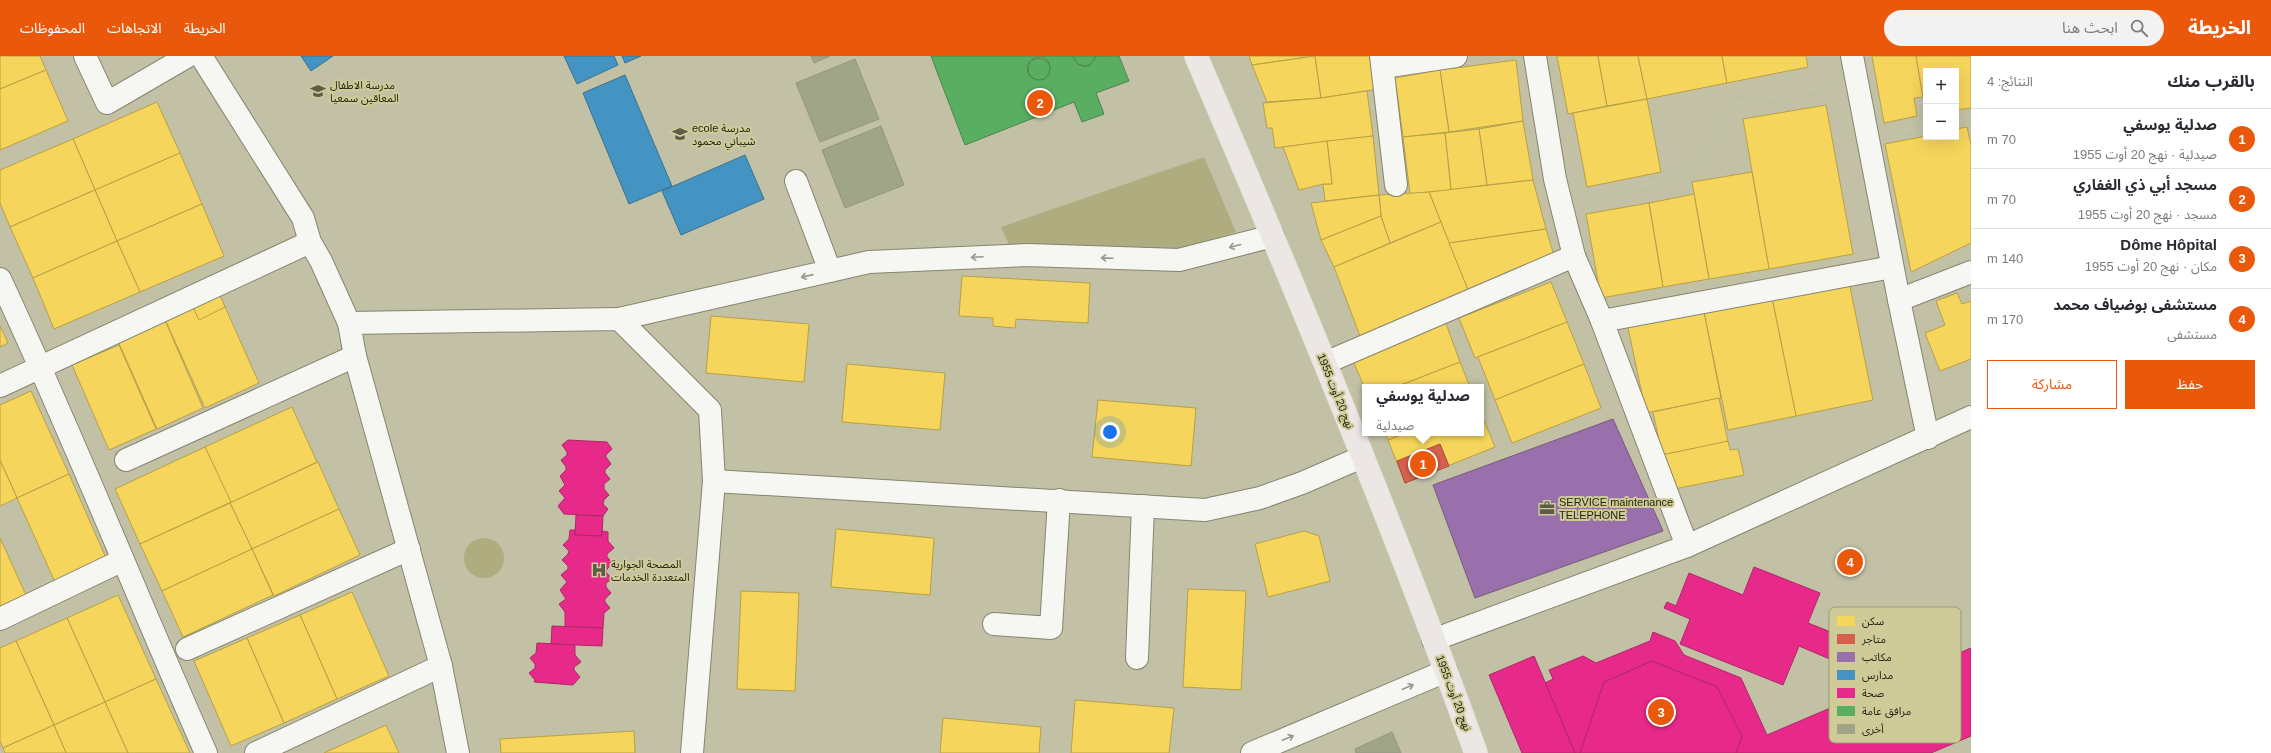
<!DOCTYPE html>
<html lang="ar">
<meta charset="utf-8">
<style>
body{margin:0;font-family:Helvetica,"Noto Sans Arabic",sans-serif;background:#f2f2f3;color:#2b2b33;direction:rtl}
.controls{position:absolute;right:12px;top:12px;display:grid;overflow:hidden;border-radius:0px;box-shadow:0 4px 16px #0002}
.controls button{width:36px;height:36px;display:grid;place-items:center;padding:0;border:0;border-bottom:1px solid #e1e1e2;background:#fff;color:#2b2b33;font:20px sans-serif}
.you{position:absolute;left:1110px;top:376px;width:14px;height:14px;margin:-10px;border:3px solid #fff;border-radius:50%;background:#1a73e8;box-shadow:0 0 0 6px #1a73e833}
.badge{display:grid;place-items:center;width:26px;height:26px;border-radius:50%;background:#ea580c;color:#fff;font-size:13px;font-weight:700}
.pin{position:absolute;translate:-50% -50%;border:2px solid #fff;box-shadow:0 1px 4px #0006}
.popup{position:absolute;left:1362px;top:328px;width:122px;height:52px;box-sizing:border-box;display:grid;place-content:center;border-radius:0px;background:#fff;filter:drop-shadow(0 1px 3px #0005);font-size:13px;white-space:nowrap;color:#7c7c81}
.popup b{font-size:15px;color:#2b2b33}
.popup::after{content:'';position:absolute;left:50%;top:100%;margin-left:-8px;border:8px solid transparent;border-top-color:#fff}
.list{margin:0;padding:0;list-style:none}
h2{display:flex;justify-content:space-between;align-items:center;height:52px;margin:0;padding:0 16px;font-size:17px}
h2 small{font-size:13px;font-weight:400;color:#7c7c81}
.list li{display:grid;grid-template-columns:26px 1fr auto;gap:12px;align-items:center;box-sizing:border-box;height:60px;padding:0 16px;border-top:1px solid #e1e1e2}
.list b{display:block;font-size:15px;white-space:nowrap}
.list p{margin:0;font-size:13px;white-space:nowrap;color:#7c7c81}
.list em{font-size:13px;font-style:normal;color:#7c7c81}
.actions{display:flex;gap:8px;padding:12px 16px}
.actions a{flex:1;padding:9px 0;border:1px solid #ea580c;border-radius:0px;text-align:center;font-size:14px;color:#ea580c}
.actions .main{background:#ea580c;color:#fff}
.icon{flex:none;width:22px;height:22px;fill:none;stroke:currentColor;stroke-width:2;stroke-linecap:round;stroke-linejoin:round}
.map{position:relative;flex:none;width:1971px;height:697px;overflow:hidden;direction:ltr}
header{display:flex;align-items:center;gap:24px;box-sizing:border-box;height:56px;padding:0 20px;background:#ea580c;color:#fff}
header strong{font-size:19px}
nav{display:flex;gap:22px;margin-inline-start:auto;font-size:14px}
.search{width:280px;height:36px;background:#f2f2f3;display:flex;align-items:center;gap:10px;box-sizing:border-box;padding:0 14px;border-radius:22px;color:#7c7c81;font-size:15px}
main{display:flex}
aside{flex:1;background:#fff}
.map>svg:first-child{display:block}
</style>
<header>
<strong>الخريطة</strong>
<div class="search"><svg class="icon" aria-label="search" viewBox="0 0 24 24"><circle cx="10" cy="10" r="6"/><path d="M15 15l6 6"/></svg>ابحث هنا</div>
<nav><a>الخريطة</a><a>الاتجاهات</a><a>المحفوظات</a></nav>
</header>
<main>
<aside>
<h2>بالقرب منك<small>النتائج: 4</small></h2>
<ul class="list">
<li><span class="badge">1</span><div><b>صدلية يوسفي</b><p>صيدلية · نهج 20 أوت 1955</p></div><em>70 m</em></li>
<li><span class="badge">2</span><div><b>مسجد أبي ذي الغفاري</b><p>مسجد · نهج 20 أوت 1955</p></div><em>70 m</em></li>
<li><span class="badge">3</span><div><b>Dôme Hôpital</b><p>مكان · نهج 20 أوت 1955</p></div><em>140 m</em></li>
<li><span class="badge">4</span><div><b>مستشفى بوضياف محمد</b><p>مستشفى</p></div><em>170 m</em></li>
</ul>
<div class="actions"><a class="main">حفظ</a><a>مشاركة</a></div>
</aside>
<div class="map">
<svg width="1971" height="697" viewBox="0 0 1971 697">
<rect width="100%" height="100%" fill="#c2c0a5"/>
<g fill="#afac80">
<polygon points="1204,101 1236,176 1178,194 1009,189 1001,171"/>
<circle cx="484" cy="502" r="20"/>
</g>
<g fill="#f6d55c" stroke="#b8a046">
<polygon points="0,0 40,0 46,14 0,33"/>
<polygon points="1249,0 1315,0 1252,9"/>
<polygon points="1315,0 1321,42 1267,46 1252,9"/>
<polygon points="1315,0 1373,0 1378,33 1321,42"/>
<polygon points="1557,0 1598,0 1607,50 1568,58"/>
<polygon points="1598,0 1638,0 1647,43 1607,50"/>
<polygon points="1638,0 1722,0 1727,27 1647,43"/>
<polygon points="1722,0 1806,0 1808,11 1727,27"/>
<polygon points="1872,0 1916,0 1923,41 1914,42 1917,60 1884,67"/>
<polygon points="1916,0 1971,0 1971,52 1956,54 1956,15 1926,15 1926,41 1923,41"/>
<polygon points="1516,4 1523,65 1449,76 1440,14"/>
<polygon points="46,14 68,65 0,94 0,33"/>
<polygon points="1440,14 1449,76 1403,81 1395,22"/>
<polygon points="1367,35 1373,80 1275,92 1272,72 1267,72 1263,47 1321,42"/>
<polygon points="1647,43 1661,116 1587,131 1573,57"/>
<polygon points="157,46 180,97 95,134 73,83"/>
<polygon points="1826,49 1853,198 1769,213 1743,63"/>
<polygon points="1523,65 1533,124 1487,129 1479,73"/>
<polygon points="1967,71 1971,89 1971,187 1911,216 1885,88 1926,80 1956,81 1956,73"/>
<polygon points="1479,73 1487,129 1451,134 1445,77"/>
<polygon points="1445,77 1451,134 1410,138 1403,81"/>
<polygon points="1373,80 1379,139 1325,145 1323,128 1332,128 1327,85"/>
<polygon points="73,83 95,134 10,171 0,147 0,114"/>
<polygon points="1327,85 1332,128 1323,128 1299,134 1283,91"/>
<polygon points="180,97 202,148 117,185 95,134"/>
<polygon points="1752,116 1769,213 1709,223 1692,126"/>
<polygon points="1533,124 1546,173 1449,187 1429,136"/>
<polygon points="95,134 117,185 33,222 10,171"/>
<polygon points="1429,136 1441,166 1390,187 1381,160 1379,139"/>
<polygon points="1694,138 1709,223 1663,231 1649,147"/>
<polygon points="1379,139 1381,160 1321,184 1311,147"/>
<polygon points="1649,147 1663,231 1601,242 1586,158"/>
<polygon points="202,148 224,200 140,236 117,185"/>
<polygon points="1381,160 1390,187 1334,211 1321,184"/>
<polygon points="1441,166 1469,236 1360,280 1334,211"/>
<polygon points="1546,173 1556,206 1469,236 1449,187"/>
<polygon points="117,185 140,236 54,273 33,222"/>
<polygon points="962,220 1090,227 1088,267 1016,263 1015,272 993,270 993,262 959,260"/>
<polygon points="1551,226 1567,266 1475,302 1459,262"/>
<polygon points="1849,226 1873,344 1796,360 1772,242"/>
<polygon points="218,235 259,327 205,352 163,259"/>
<polygon points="219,237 225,251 199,264 192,249"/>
<polygon points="1771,237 1796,360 1728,374 1703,251"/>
<polygon points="1957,237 1962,248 1971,245 1971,303 1940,315 1925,277 1945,269 1936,245"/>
<polygon points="1703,251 1721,342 1646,357 1627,267"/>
<polygon points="711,260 809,268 804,326 706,317"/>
<polygon points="164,262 203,352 157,373 117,283"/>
<polygon points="1445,265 1460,306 1396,331 1365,331 1365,333 1352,302"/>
<polygon points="1567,266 1584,308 1495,344 1478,301"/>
<polygon points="0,270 8,287 0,291"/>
<polygon points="119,289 156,373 109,394 72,309"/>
<polygon points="1460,306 1470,331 1396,331"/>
<polygon points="847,308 945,317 940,374 842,366"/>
<polygon points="1584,308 1601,352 1512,387 1495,344"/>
<polygon points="31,335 69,418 17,442 0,404 0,349"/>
<polygon points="1719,342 1728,386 1662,399 1653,356"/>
<polygon points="1098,344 1196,352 1191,410 1092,401"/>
<polygon points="292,351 317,406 230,447 205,391"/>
<polygon points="1481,357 1495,391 1405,427 1388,384 1405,377 1481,377"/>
<polygon points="1385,377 1405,377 1388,384"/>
<polygon points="1728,385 1730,394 1738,393 1744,419 1669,434 1662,399"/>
<polygon points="205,391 231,446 140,488 115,433"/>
<polygon points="0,404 17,442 0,450"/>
<polygon points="318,406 339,453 252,493 230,447"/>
<polygon points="69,418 106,502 55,526 17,442"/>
<polygon points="230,447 252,493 162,535 140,488"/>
<polygon points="339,453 360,499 274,540 252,493"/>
<polygon points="836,473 934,482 930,539 831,531"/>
<polygon points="1304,475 1319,480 1330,525 1268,541 1255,488"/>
<polygon points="0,482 26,539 0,551"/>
<polygon points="252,493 273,539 183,581 162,535"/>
<polygon points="1188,533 1246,535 1241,634 1183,631"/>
<polygon points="741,535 799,537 795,635 737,633"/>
<polygon points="352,536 389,620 337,643 300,559"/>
<polygon points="118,539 156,623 105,646 67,562"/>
<polygon points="300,559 337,643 284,667 247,582"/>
<polygon points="67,562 105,646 54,669 16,585"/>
<polygon points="247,582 284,667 231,690 194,605"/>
<polygon points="16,585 54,669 3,692 0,685 0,592"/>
<polygon points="156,623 190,697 128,697 105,646"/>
<polygon points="1075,644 1174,652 1169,697 1071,697"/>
<polygon points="105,646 128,697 66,697 54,669"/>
<polygon points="943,662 1041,671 1039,697 940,697"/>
<polygon points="54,669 66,697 5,697 3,692"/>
<polygon points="386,669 399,697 324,697"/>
<polygon points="634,675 635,697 501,697 500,683"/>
</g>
<polygon fill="#d6604d" stroke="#a24f3b" points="1440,388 1449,410 1405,427 1397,405"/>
<polygon fill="#9970ab" stroke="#775a7d" points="1613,363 1663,475 1475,542 1433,429"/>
<g fill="#4393c3" stroke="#3b728e">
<polygon points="301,0 333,0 311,15"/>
<polygon points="564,0 614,0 618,9 577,28"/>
<polygon points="622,0 641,0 625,7"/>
<polygon points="625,19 672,130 629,148 583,37"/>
<polygon points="745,99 764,143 681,179 662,135"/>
</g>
<g fill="#e7298a" stroke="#ad2866">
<polygon points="568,384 607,386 612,393 606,399 606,401 611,408 605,414 605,417 610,423 604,428 604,433 609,439 604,444 603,448 608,453 603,460 564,458 558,450 565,442 559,435 565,429 560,420 566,414 566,411 561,404 567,399 567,396 562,389"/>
<polygon points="576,459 603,460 602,480 575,479"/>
<polygon points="570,474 575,474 575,479 602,480 602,475 608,476 608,485 614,492 607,498 607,501 613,507 607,513 606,516 612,523 606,527 606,531 611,537 605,543 605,546 610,552 604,557 603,572 565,571 565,556 559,548 566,543 560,534 567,526 561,519 568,513 568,510 562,504 568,498 569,495 563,489 569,483"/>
<polygon points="1754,511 1820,537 1808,567 1841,580 1832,604 1799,590 1783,629 1680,588 1690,563 1664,552 1667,546 1676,550 1689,517 1743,539"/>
<polygon points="552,570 603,572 602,590 551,588"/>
<polygon points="1653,576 1675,585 1684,599 1741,622 1767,679 1971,592 1971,680 1931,697 1575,697 1545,627 1553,623 1549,614 1583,600 1596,607 1650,585"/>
<polygon points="537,587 575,589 575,599 581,606 574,611 574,614 580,621 573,629 534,626 535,624 529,617 535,612 535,608 530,602 536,597"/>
<polygon points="1534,600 1575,697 1522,697 1489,619"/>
<polygon points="1652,605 1717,631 1742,680 1736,697 1580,697 1604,626"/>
</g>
<g fill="#5aae61" stroke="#4b8549" fill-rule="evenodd">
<path d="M931,0H1073L1078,8L1084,10L1090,9L1096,0H1119L1129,25L1096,37L1104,58L1082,66L1074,46L965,89ZM1036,1H1043L1048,5L1050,11L1049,18L1045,23L1038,24L1032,22L1028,17L1027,10L1030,5Z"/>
<polygon points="1073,0 1096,0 1090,9 1084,10 1078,8"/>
<circle cx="1039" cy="13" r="11"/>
</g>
<g fill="#a0a587" stroke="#949682">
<polygon points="811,0 830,0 814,7"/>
<polygon points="855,3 879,63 820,86 796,27"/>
<polygon points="881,70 904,129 845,152 822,94"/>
<polygon points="1392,676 1401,697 1356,697 1355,693"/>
</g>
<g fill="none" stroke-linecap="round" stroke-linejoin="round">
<g stroke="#868570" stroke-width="24">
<g id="minor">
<polyline points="85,0 107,47 188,0"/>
<polyline points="201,0 303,162 310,186 321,205 349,267 355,300 441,610 458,697"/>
<polyline points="1381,0 1396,129"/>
<polyline points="1535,0 1555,123 1574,200 1602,265 1687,490"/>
<polyline points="1852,0 1899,244"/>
<polyline points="1383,11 1456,0"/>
<polyline points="796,125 830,215"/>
<path d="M0,223C73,379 136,539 206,697"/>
<polyline points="619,263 869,206 1027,199 1179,204 1273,180"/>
<polyline points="1602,265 1892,211"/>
<polyline points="349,267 619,263 710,354 714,425 692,697"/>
<polyline points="1325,307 1574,200"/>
<polyline points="0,330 310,186"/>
<polyline points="1928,382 1899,244 1971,216"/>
<polyline points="126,404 355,300"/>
<polyline points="714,425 1205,454 1260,442 1302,427 1362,401"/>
<polyline points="0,563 123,504"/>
<polyline points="994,568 1051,572 1059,444"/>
<polyline points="1433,584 1687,490 1971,361"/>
<polyline points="187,593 409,493"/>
<polyline points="1137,602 1143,450"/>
<polyline points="256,697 441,610"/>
<polyline points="1252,697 1446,615"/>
</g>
</g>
<g stroke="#e4e3d6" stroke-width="24">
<path id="major" d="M1196,0C1295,230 1391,462 1476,697"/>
</g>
<g stroke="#cac8c0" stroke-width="2.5" stroke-dasharray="1 3" stroke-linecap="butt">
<polyline points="1956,65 1971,62"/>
<polyline points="1893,76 1926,70"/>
<polyline points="1588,146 1690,116 1735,48 1830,30"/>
</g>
<use href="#minor" stroke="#f6f6f2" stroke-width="22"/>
<use href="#major" stroke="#ece6e5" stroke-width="22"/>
</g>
<defs><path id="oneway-shaft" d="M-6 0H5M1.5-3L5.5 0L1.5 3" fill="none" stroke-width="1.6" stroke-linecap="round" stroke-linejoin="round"/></defs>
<g stroke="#99988d">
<use href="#oneway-shaft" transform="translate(1235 190) rotate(165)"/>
<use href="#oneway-shaft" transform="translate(977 201) rotate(177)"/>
<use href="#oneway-shaft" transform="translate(1107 202) rotate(-178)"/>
<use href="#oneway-shaft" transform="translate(807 220) rotate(167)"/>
<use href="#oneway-shaft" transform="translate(1408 631) rotate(-23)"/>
<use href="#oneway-shaft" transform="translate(1288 682) rotate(-23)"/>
</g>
<defs>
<g id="school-bare" transform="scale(1.2)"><path d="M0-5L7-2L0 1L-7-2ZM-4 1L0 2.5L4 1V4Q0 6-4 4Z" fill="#5d5c45" stroke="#cecb99" stroke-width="2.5" paint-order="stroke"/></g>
<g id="office-bare" transform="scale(1.2)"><path d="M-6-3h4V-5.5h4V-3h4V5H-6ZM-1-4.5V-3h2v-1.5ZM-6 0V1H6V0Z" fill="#5d5c45" stroke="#cecb99" stroke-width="2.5" paint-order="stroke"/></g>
<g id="hospital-bare" transform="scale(1.2)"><path d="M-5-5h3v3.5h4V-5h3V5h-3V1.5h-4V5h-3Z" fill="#5d5c45" stroke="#cecb99" stroke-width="2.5" paint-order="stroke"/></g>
</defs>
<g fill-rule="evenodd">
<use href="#school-bare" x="318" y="35"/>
<use href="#school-bare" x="680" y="78"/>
<use href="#office-bare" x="1547" y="452"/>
<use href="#hospital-bare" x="599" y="514"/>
</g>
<g text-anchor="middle" stroke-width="4" stroke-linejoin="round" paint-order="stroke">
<g font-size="11" fill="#272612" stroke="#cecb99" text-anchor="start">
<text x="330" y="33">مدرسة الاطفال<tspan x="330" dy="13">المعاقين سمعيا</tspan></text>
<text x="692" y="76">ecole مدرسة<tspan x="692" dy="13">شيباني محمود</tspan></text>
<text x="1559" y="450">SERVICE maintenance<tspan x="1559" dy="13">TELEPHONE</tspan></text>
<text x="611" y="512">المصحة الجوارية<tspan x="611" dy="13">المتعددة الخدمات</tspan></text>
</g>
<g font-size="11" fill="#272612" stroke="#cecb99">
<text transform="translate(1336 335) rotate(68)" y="4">نهج 20 أوت 1955</text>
<text transform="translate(1454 637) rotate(69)" y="4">نهج 20 أوت 1955</text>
</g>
</g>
<rect x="1829" y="551" width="132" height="136" rx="6" fill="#cecb99" stroke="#9c9a70" stroke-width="1"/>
<rect x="1837" y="560" width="18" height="10" fill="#f6d55c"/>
<rect x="1837" y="578" width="18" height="10" fill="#d6604d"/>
<rect x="1837" y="596" width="18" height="10" fill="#9970ab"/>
<rect x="1837" y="614" width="18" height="10" fill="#4393c3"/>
<rect x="1837" y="632" width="18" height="10" fill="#e7298a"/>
<rect x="1837" y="650" width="18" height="10" fill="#5aae61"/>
<rect x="1837" y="668" width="18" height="10" fill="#a0a587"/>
<g font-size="11" fill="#272612">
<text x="1862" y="569">سكن</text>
<text x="1862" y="587">متاجر</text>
<text x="1862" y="605">مكاتب</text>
<text x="1862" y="623">مدارس</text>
<text x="1862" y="641">صحة</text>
<text x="1862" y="659">مرافق عامة</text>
<text x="1862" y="677">أخرى</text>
</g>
</svg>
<div class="controls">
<button>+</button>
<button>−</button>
</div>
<div class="you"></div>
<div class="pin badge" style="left:1423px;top:408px">1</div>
<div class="popup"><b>صدلية يوسفي</b>صيدلية</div>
<div class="pin badge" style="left:1040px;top:47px">2</div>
<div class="pin badge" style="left:1661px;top:656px">3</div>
<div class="pin badge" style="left:1850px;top:506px">4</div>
</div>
</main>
